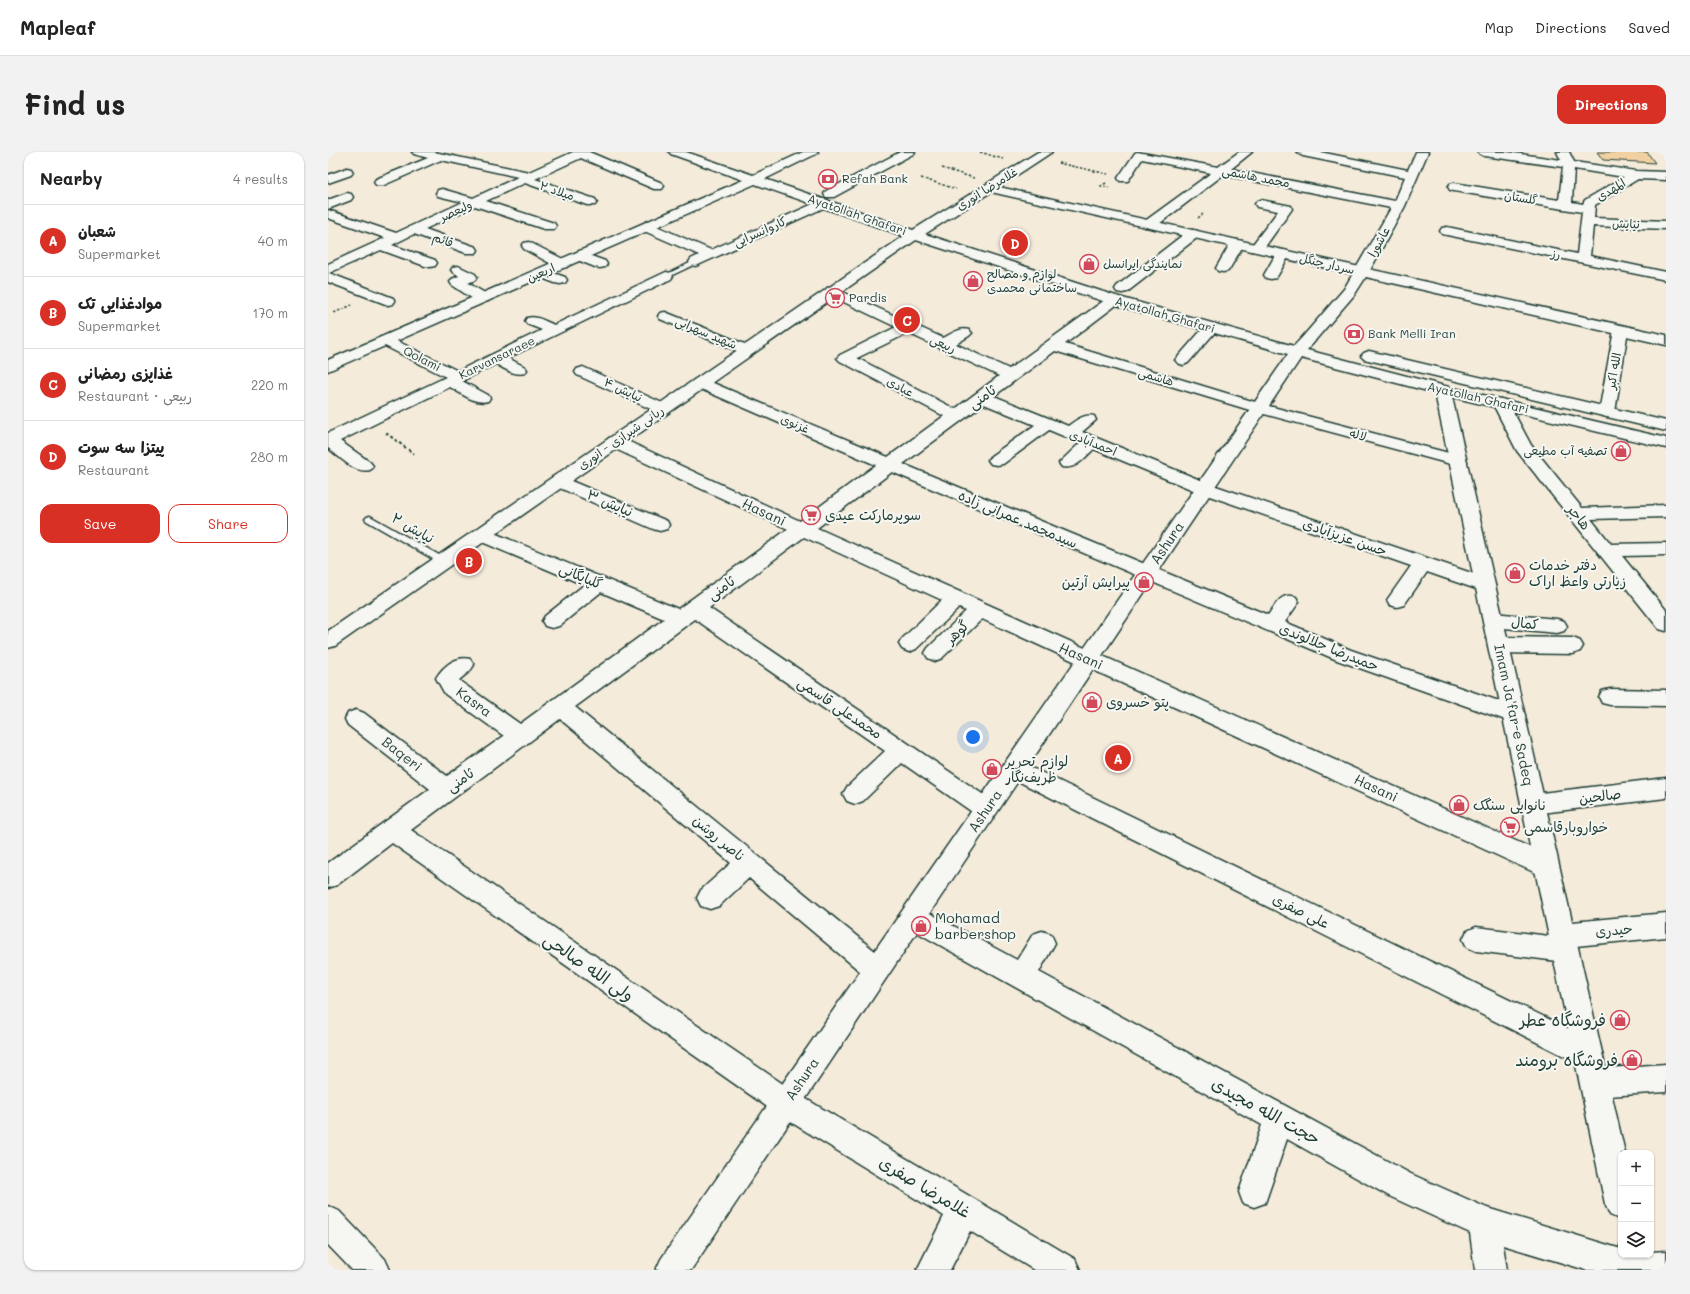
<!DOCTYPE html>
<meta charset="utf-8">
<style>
body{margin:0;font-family:Mali,"Playpen Sans Arabic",sans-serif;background:#f2f2f2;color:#222}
.controls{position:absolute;right:12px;bottom:12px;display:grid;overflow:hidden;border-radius:8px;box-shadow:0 1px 3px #0004}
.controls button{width:36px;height:36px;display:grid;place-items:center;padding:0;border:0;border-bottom:1px solid #e0e0e0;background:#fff;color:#222;font:20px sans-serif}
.you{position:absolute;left:645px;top:585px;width:14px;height:14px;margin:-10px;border:3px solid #fff;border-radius:50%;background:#1a73e8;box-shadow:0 0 0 6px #1a73e833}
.badge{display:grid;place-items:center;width:26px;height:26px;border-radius:50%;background:#d93025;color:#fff;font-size:13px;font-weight:700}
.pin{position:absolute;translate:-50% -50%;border:2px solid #fff;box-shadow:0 1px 4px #0006}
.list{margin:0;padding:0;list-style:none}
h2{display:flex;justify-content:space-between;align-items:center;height:52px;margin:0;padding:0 16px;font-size:17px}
h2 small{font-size:13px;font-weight:400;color:#767676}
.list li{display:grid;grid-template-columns:26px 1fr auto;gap:12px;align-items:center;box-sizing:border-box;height:72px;padding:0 16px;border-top:1px solid #e0e0e0}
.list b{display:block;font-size:15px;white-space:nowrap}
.list p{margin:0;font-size:13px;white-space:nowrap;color:#767676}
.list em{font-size:13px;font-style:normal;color:#767676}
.actions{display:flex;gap:8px;padding:12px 16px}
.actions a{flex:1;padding:9px 0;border:1px solid #d93025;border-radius:12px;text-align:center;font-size:14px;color:#d93025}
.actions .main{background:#d93025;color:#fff}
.icon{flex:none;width:22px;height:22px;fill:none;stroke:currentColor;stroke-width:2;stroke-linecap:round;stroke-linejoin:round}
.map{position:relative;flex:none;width:1338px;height:1118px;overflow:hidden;border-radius:12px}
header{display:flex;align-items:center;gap:24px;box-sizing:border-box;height:56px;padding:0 20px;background:#fff;border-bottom:1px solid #e0e0e0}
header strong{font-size:19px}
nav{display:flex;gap:22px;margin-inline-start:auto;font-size:14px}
.intro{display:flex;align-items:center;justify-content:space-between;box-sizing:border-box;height:96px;padding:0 24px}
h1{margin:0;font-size:28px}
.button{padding:10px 18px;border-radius:12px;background:#d93025;color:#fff;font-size:14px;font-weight:700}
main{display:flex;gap:24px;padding:0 24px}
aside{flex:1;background:#fff;border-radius:12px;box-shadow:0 1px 3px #0004}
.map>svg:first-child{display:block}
</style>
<header>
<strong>Mapleaf</strong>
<nav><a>Map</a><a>Directions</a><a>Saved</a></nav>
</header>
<div class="intro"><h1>Find us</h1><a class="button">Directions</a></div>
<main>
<aside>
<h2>Nearby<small>4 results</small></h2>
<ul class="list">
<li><span class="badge">A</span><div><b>شعبان</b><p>Supermarket</p></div><em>40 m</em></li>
<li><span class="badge">B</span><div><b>موادغذایی تک</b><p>Supermarket</p></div><em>170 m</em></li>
<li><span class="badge">C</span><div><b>غذاپزی رمضانی</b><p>Restaurant · ربیعی</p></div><em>220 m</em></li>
<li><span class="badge">D</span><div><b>پیتزا سه سوت</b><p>Restaurant</p></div><em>280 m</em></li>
</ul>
<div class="actions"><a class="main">Save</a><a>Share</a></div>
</aside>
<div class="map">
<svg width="1338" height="1118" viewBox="0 0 1338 1118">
<rect width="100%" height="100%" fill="#f4ebda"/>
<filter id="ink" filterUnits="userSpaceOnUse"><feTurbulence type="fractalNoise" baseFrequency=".025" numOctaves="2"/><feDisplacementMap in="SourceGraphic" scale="8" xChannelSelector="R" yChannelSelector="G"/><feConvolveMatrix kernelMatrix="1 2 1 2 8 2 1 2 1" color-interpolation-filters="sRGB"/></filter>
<g filter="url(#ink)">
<polygon fill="#f1d0a2" stroke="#1f3d34" points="1269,0 1319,0 1327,11 1275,8"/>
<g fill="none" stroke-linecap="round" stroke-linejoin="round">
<g stroke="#1f3d34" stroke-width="3">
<g id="lane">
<polygon points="368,108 371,110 370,111 340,125 335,124"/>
<polygon points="42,364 118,407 120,409 115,412 112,411 39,369 37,367 39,365"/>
</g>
</g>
<g stroke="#1f3d34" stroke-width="3">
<g id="street">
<polygon points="84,0 106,0 201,20 245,0 261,0 334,31 336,34 334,37 326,37 253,6 207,27 267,47 269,50 267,53 259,53 197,31 158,49 226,71 228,74 226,77 216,77 147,54 97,77 148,95 150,98 148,101 138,101 86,82 64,93 107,108 109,111 107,114 102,115 97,114 53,98 1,121 65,146 67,149 65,152 60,153 0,130 0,112 57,86 0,66 0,58 68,81 135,50 110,44 108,41 110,38 114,37 145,46 190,25 113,8 56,33 48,33 46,30 48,27 100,6 86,2"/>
<polygon points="572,0 587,0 585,2 506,45 498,45 496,42 498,39"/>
<polygon points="809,0 890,15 911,0 924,0 903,17 1067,49 1077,25 975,4 971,2 969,0 992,0 1080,18 1088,0 1100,0 1077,54 1041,120 1027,142 984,192 979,194 974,192 971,189 1016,137 1063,56 895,23 827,75 817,75 815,72 817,69 883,21 814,7 800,29 792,29 790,26 807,1"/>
<path d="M1150,0H1179L1233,8L1229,0H1241L1246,10L1308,19L1338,20V28L1310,27L1267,53L1266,66L1338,69V77L1265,74L1262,104L1338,120V128L1114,82L1112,79L1114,76L1119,75L1249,102L1254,60L1126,39L1122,38L1120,35L1122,32L1126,31L1231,48L1235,15L1156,4L1152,2ZM1246,17L1296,25L1257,48L1255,52L1244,50Z"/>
<polygon points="19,16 23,17 25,20 23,23 0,31 0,23"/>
<polygon points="19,41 23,42 25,45 23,48 0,57 0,48"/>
<polygon points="496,47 500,48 502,51 500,54 368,114 363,113 361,110 363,107 371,103 314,78 312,75 314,72 324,72 383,98"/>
<polygon points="933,48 963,54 964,57 934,99 924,99 922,96 950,59 929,55 927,52 929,49"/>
<polygon points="865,78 870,79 872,82 870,85 799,140 794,141 789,140 787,137 789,134 860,79"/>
<polygon points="909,88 914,89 916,92 902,116 900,119 895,120 890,119 888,116 902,92 904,89"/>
<polygon points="201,90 239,109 241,112 239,115 234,116 229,115 196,97 194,94 196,91"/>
<polygon points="955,98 960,99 962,102 950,123 948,126 943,127 938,126 936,123 948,102 950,99"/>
<polygon points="252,100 277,109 279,112 277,115 272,116 267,115 247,107 245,104 247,101"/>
<path d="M130,114L147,122L149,125L147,128L140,131L160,143L162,146L160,149C148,152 134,139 124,133L122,130L124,127L131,124L123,118L125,115Z"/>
<polygon points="214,117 237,125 239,128 237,131 232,132 227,131 209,124 207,121 209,118"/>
<path d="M338,120L343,121L345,124L343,127L180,206L197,215L199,218L197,221C186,224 177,217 168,212L134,229L160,243L162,246L160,249C147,253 133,241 122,235L12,289L42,310L45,314L42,318C27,322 12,305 0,296V281L118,225L53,192L50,189L53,186L58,184L63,186L130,219L214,178L199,172L197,169L199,166C208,163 217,169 226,173Z"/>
<path d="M504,135L615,186C624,182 631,175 641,178L644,181L641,184L628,192L681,217L781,145L786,144L791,145L793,148L791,151L737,192L937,253L1136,305L1139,309L1136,313L1130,314L925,259L727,199L666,244L740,274C749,268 755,262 766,264L768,268L754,280L882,332L1164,428L1167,433L1164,438L1157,440L1099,420L1076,453L1069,455L1062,453L1059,448L1083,414L870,340L766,297C756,306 748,318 734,315L731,311L752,291L721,278L675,312L669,313L663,312L660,308L663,304L707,273L656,252L575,312L940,463C949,452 952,440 968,445L971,450L957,470L1023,498L1194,557L1197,563L1194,569L1186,571L1009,508L564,320L489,376L1228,707L1231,715L1228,723L1219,726L654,467L614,506L607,509L600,506L597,501L600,496L638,459L631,456L588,497L581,500L574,497L571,492L574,487L614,448L476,385L381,456L666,650L670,657L666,664L658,667L650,664L574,611L535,649L527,652L519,649L515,642L519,635L557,599L367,467L247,555L558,808L562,817L558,826L549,829L540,826L421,726L391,754L382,757L373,754L369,746L373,738L403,711L232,567L83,678L468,941L747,1107L752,1118H706L642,1079L622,1118H589L616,1064L448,961L64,691L9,733L0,736V711L102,637L20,573L17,567L20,561L28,558L36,561L119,624L176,584L117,542L108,526C115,514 129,503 142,507L146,513L142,519L131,528L133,530L192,572L336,467L273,440L231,474L224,476L217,474L214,469L217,464L256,433L147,387L145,383L147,379L154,377L161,379L350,457L460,377L281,294L278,290L281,286L287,285L293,286L472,369L548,313L366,234L364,231L366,228L372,226L378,228L560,305L616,264L512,209L509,206L512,203L568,175L499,142L497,139L499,136ZM580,181L671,224L627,257L529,206Z"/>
<polygon points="337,160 424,195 427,198 424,201 419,203 414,201 332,167 330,164 332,161"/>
<polygon points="883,172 888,173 890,176 888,179 860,211 855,213 850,211 847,208 850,205 878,173"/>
<polygon points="1293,174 1298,175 1300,178 1287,260 1285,263 1279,265 1273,263 1271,260 1286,178 1288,175"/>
<polygon points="255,215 341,254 343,257 341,260 335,262 329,260 249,223 247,220 249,217"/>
<polygon points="1173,247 1179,249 1181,252 1203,293 1254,356 1338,353 1338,365 1263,367 1283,392 1338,391 1338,403 1294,404 1338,458 1338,479 1331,477 1189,299 1165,252 1167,249"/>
<polygon points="231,324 339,369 341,373 339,377 332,379 325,377 225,333 222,329 225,325"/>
<polygon points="1165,461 1229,467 1236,469 1239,474 1236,479 1229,481 1165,475 1158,473 1155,468 1158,463"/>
<polygon points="1170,485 1245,486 1252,489 1255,494 1252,499 1245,502 1170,501 1163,498 1160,493 1163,488"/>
<polygon points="1282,537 1338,538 1338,554 1282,553 1274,551 1271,545 1274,539"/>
<polygon points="686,607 1270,891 1274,901 1270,911 1260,915 1250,911 678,623 674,616 678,609"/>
<polygon points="1338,626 1338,646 1205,662 1197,659 1193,652 1197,645 1205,642"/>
<polygon points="585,753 594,757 689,808 705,782 714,779 723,782 727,791 711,820 1083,1022 1159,1056 1293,1097 1293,1103 1323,1103 1323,1100 1338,1099 1338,1118 1258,1118 1175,1093 1179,1118 1147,1118 1142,1081 1061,1044 959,987 937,1051 926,1055 915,1051 911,1040 934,973 576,773 572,765 576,757"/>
<polygon points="1338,761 1338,785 1248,794 1250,798 1246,807 1237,810 1148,799 1139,795 1135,787 1139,779 1148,775 1221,784 1225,775 1234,771"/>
<polygon points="1338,912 1338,940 1266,945 1256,941 1252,931 1256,921 1266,917"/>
</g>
</g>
<g stroke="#1f3d34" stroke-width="3">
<g id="secondary">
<path d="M341,0H358L425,23L475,0H490L488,2L437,27L585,78L710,0H724L671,35L1338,183V193L663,40L597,82L791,145L966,194C972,188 975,183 984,186L987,189L979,198L1117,234L1338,286V296L1124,245L1297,1001H1293V1068L1282,1063L1277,1052L1107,241L973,206L363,1118H328L333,1107L960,202L781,151L588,88L7,494L0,496V479L576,84L427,32L0,219V208L415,28L343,2Z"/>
<polygon points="1041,199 1338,269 1338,279 1036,207 1033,204 1036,201"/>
<polygon points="0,1054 11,1059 57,1107 62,1118 24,1118 0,1093"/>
<polygon points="1293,1092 1293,1103 1320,1103 1324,1118 1292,1118 1288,1103"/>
</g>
</g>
<g stroke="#1f3d34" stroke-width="1.5" stroke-dasharray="2.5 2" stroke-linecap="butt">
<polyline points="652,0 675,7"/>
<polyline points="730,11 780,22"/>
<polyline points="614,16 646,26"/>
<polyline points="593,26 628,37"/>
<polyline points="778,31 773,34 781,36"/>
<polyline points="870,66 875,62"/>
<polyline points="6,161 24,153"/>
</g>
<polyline stroke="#1f3d34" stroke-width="2" stroke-dasharray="3 2.5" stroke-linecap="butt" points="58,281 86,302"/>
<use href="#lane" fill="#f6f6f2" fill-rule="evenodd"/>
<use href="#street" fill="#f6f6f2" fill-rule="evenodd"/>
<use href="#secondary" fill="#f6f6f2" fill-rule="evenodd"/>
</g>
</g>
<defs>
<g id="bank-ring" transform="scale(1)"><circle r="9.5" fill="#f6f6f2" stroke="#d1495b" stroke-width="1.5"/><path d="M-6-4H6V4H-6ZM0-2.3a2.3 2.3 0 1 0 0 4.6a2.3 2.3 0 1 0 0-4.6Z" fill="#d1495b"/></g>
<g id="shop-ring" transform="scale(1)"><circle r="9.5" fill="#f6f6f2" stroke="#d1495b" stroke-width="1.5"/><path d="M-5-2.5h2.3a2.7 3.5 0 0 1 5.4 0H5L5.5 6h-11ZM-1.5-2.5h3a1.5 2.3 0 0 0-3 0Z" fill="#d1495b"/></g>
<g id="supermarket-ring" transform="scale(1)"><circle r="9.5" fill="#f6f6f2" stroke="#d1495b" stroke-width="1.5"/><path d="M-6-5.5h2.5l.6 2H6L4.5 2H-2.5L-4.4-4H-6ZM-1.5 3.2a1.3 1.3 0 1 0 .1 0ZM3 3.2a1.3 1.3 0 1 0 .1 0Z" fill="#d1495b"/></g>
</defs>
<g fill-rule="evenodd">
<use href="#bank-ring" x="500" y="27"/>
<use href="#shop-ring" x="761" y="112"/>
<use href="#shop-ring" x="645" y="129"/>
<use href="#supermarket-ring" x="507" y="146"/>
<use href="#bank-ring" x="1026" y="182"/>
<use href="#shop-ring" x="1293" y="299"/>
<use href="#supermarket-ring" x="483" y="363"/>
<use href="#shop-ring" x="1187" y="421"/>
<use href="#shop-ring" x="816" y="430"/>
<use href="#shop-ring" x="764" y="550"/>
<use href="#shop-ring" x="664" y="617"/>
<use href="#shop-ring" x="1131" y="653"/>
<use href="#supermarket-ring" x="1182" y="675"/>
<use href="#shop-ring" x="593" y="774"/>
<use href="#shop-ring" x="1292" y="868"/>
<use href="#shop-ring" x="1304" y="908"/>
</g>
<g text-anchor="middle" stroke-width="4" stroke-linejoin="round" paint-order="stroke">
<g font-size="12" fill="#1f3d34" stroke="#f6f6f2">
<text transform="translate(928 25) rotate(11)" y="4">محمد هاشمی</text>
<text transform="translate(659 37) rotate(-32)" y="4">غلامرضا انوری</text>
<text transform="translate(1283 38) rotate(-31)" y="4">المهدی</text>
<text transform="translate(229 39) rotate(19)" y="4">میلاد ۲</text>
<text transform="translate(1193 46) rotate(9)" y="4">گلستان</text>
<text transform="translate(128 59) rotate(-25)" y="4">ولیعصر</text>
<text transform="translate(529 63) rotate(19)" y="4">Ayatollah Ghafari</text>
<text transform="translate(1298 72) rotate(2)" y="4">نیایش</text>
<text transform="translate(432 80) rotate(-24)" y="4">کاروانسرایی</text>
<text transform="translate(115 88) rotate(20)" y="4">قائم</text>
<text transform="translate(1051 90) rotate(-61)" y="4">عاشورا</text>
<text transform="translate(1228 102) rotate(12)" y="4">رز</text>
<text transform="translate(999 112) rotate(13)" y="4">سردار جنگل</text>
<text transform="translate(213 121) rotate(-24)" y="4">اربعین</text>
<text transform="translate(837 163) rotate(16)" y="4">Ayatollah Ghafari</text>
<text transform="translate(378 181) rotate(23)" y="4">شهید سهرابی</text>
<text transform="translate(615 192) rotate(25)" y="4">ربیعی</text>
<text transform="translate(169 206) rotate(-26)" y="4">Karvansaraee</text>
<text transform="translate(94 207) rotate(27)" y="4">Qolami</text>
<text transform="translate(1286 219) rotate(-80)" y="4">الله اکبر</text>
<text transform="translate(828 225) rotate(17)" y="4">هاشمی</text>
<text transform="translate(572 235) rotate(28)" y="4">عبادی</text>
<text transform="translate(295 238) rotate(25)" y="4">نیایش ۴</text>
<text transform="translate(1150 246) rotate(13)" y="4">Ayatollah Ghafari</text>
<text transform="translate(467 272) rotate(23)" y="4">غزنوی</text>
<text transform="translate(1030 283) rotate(15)" y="4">لاله</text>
<text transform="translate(293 286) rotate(-35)" y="4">ربانی شیرازی - انوری</text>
<text transform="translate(765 291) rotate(22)" y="4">احمدآبادی</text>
</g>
<g font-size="12" fill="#1f3d34" stroke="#f6f6f2" text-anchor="start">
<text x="514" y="31">Refah Bank</text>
<text x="775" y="116">نمایندگی ایرانسل</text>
<text x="659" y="126">لوازم و مصالح<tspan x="659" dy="14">ساختمانی محمدی</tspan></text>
<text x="521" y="150">Pardis</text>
<text x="1040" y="186">Bank Melli Iran</text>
<text x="1279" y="303" text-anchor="end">تصفیه آب مطیعی</text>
</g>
<g font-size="14" fill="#1f3d34" stroke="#f6f6f2">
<text transform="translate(654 245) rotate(-36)" y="5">ثامنی</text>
<text transform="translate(282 351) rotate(23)" y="5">نیایش ۳</text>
<text transform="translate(436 360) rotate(25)" y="5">Hasani</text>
<text transform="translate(1251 365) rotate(51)" y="5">هاجر</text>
<text transform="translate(690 367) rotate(23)" y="5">سیدمحمد عمرانی زاده</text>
<text transform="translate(85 376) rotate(30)" y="5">نیایش ۲</text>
<text transform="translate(1017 385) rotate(19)" y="5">حسن عزیزآبادی</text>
<text transform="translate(839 391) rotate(-56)" y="5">Ashura</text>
<text transform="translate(253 424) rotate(23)" y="5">گلپایگانی</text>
<text transform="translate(393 436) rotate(-36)" y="5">ثامنی</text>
<text transform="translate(1197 471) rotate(6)" y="5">کمال</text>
<text transform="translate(629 480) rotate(-45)" y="5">گوهر</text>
<text transform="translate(1001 495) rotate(22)" y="5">حمیدرضا جلالوندی</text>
<text transform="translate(753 504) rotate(24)" y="5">Hasani</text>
<text transform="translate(146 550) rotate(36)" y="5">Kasra</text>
<text transform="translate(512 556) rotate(34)" y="5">محمدعلی قاسمی</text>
<text transform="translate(1186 563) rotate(78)" y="5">Imam Ja'far-e Sadeq</text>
<text transform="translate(74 602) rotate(38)" y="5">Baqeri</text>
<text transform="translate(132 628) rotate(-36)" y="5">ثامنی</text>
<text transform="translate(1048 636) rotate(25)" y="5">Hasani</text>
<text transform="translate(1272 644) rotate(-7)" y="5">صالحین</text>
<text transform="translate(657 659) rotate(-56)" y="5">Ashura</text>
<text transform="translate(391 686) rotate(40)" y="5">ناصر روشن</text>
<text transform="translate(973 759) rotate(26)" y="5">علی صفری</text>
<text transform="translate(1286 778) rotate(-5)" y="5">حیدری</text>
<text transform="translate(474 927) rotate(-56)" y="5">Ashura</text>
</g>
<g font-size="14" fill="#1f3d34" stroke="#f6f6f2" text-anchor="start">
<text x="497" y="368">سوپرمارکت عیدی</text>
<text x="1201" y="418">دفتر خدمات<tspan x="1201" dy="16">زیارتی واعظ اراک</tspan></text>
<text x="802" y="435" text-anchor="end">پیرایش آرتین</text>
<text x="778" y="555">پتو خسروی</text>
<text x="678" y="614">لوازم تحریر<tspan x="678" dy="16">ظریف‌نگار</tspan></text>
<text x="1145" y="658">نانوایی سنگک</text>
<text x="1196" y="680">خواروبارقاسمی</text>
<text x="607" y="771">Mohamad<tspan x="607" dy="16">barbershop</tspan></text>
</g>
<g font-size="17" fill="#1f3d34" stroke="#f6f6f2">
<text transform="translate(261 815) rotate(35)" y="6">ولی الله صالحی</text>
<text transform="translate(938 959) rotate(29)" y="6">حجت الله مجیدی</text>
<text transform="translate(597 1035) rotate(31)" y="6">غلامرضا صفری</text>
</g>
<g font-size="17" fill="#1f3d34" stroke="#f6f6f2" text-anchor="end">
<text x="1278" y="874">فروشگاه عطر</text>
<text x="1290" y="914">فروشگاه برومند</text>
</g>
</g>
</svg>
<div class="controls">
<button>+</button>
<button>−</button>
<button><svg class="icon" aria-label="layers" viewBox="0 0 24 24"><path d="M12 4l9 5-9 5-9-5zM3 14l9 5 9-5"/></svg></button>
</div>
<div class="you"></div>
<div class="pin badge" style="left:790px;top:606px">A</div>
<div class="pin badge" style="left:141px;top:409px">B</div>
<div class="pin badge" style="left:579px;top:168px">C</div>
<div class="pin badge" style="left:687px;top:91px">D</div>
</div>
</main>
